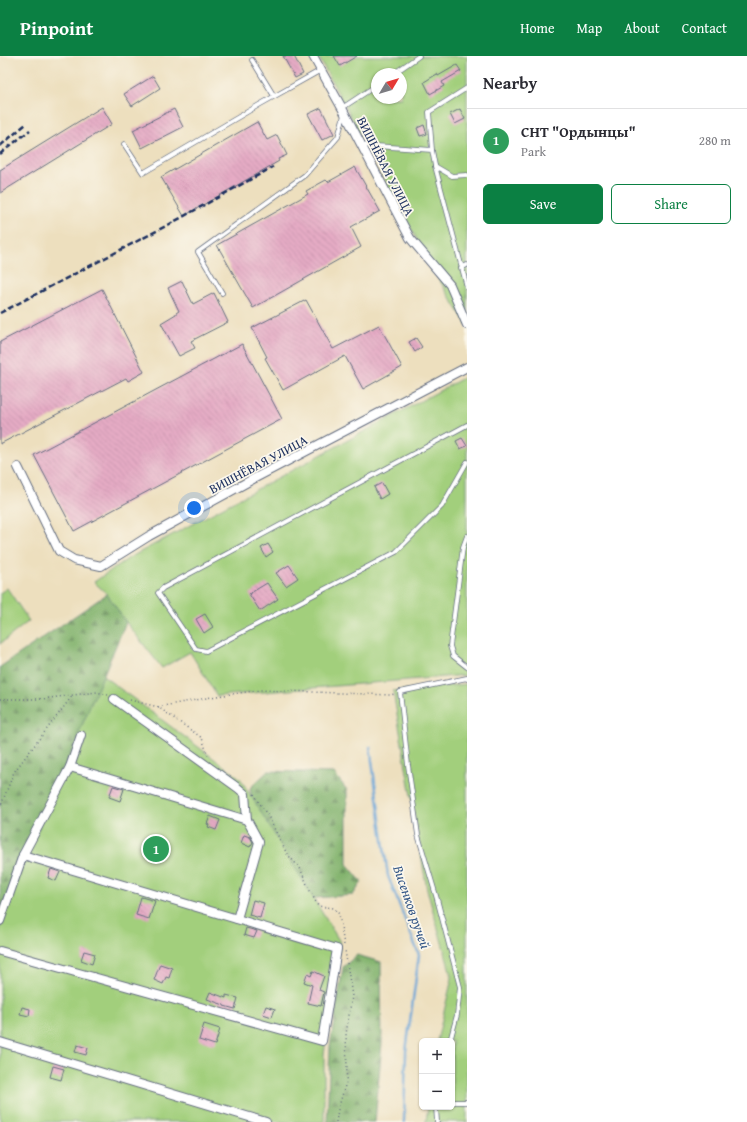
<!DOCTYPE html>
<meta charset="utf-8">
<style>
body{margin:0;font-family:"Gentium Book Plus",serif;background:#f7f7f7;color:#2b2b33}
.controls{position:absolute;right:12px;bottom:12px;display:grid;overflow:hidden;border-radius:6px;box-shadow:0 1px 3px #0004}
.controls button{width:36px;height:36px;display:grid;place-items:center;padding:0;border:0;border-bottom:1px solid #e1e1e2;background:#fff;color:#2b2b33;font:20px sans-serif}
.compass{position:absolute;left:371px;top:12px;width:36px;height:36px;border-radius:50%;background:#fff;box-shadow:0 1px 3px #0004;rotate:52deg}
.you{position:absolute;left:194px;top:452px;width:14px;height:14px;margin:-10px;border:3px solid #fff;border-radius:50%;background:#1a73e8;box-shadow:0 0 0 6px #1a73e833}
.badge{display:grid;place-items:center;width:26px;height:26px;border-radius:50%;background:#0b8043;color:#fff;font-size:13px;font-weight:700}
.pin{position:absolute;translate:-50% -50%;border:2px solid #fff;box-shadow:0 1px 4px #0006}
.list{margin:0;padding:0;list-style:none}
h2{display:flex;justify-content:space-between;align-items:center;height:52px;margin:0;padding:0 16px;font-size:17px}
h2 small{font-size:13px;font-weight:400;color:#7c7c81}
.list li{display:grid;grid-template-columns:26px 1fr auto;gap:12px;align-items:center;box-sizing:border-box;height:64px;padding:0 16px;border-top:1px solid #e1e1e2}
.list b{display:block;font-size:15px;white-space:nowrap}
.list p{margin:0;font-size:13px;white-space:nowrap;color:#7c7c81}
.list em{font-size:13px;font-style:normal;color:#7c7c81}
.actions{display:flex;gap:8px;padding:12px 16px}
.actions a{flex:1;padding:9px 0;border:1px solid #0b8043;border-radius:6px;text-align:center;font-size:14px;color:#0b8043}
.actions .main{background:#0b8043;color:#fff}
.map{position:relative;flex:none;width:467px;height:1066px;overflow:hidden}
header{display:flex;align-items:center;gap:24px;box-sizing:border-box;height:56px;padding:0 20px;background:#0b8043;color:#fff}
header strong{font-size:19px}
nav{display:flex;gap:22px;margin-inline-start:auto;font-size:14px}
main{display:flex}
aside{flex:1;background:#fff}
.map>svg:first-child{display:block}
</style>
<header>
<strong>Pinpoint</strong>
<nav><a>Home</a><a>Map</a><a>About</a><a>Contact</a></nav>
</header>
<main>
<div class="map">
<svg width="467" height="1066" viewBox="0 0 467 1066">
<defs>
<pattern id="forest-firs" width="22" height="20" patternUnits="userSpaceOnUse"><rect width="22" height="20" fill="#81b26c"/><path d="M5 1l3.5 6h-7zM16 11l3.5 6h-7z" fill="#69915c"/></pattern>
<pattern id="building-back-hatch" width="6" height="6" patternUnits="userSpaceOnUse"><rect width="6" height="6" fill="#e5abc4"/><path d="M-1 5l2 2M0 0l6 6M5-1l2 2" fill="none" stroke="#c493ab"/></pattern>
</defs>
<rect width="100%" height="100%" fill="#fbf7ec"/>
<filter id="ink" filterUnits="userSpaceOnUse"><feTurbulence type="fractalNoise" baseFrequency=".025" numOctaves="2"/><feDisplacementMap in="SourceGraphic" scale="8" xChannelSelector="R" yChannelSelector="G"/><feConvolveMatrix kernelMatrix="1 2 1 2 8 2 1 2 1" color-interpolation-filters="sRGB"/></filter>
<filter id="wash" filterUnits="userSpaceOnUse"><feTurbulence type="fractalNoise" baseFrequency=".012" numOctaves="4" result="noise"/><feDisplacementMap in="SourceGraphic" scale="16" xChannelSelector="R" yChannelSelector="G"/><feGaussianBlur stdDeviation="0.9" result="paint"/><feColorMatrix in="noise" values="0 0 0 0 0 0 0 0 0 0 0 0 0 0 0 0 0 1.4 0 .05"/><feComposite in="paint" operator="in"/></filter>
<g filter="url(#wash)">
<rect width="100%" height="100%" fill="#eddfbe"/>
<g fill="url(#forest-firs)" stroke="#4e7065">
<polygon points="107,538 126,566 0,863 0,611"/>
<polygon points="268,715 334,717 347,734 347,808 362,826 353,839 303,843 255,758 250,732"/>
<polygon points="357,899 381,906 382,987 375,1066 327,1066 330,990 343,911"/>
</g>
<g fill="#a2cf7c" stroke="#5e7f6d" fill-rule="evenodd">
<path d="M318,0H467V269L435,217ZM377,18H401V42H377Z"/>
<polygon points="467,320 467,619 217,640 190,596 162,612 126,566 107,538 94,526 129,502"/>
<polygon points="7,532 29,565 0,588 0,537"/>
<polygon points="103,620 240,722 340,886 324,998 324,1066 0,1066 0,863"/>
<polygon points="467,628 467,1066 426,1066 428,1051 452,1051 452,985 437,985 452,922 427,834 393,635"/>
</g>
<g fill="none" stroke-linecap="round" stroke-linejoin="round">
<polyline stroke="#63a0d4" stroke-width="2.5" points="370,691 388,820 419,899 406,995 404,1066"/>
</g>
<g id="blocks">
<g fill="url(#building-back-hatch)">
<polygon points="283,0 294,0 303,18 295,22"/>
<polygon points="334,0 357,0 340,10"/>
<polygon points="457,9 461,15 442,26 444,30 430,38 424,26 437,18 438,20"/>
<polygon points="153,20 160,32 132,50 124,38"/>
<polygon points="102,51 112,68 0,137 0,114"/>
<polygon points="321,52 334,78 322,84 308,58"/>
<polygon points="174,53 183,71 142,92 133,74"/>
<polygon points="460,53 465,63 455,68 450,58"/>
<polygon points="257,66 267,84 277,79 287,99 278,103 279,105 184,160 161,121"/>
<polygon points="424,69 427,78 420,80 417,72"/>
<polygon points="355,111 380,155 351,171 361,191 253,252 217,189 308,138 306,135 326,124 328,126"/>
<polygon points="182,225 193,248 214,237 228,266 191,285 195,292 179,300 161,267 176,258 176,257 179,255 168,232"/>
<polygon points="102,233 144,316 128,325 126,322 0,388 0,286"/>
<polygon points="306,244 333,293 379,269 402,311 363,333 345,300 283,334 265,302 267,301 252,272"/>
<polygon points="416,282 422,291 415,296 409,286"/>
<polygon points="242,288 282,363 74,475 34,399"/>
<polygon points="462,382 467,390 460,393 456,385"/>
<polygon points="382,427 388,438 380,443 374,431"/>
<polygon points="268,488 273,496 266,501 261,492"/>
<polygon points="289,509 298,522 286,530 276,517"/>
<polygon points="267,527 278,543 260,555 249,538"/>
<polygon points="205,558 213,571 204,577 196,563"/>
<polygon points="113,730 124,733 120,745 109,741"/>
<polygon points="210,760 220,764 216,774 208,771 209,769 207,768"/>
<polygon points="244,779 250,781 253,786 250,791 241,787"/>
<polygon points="51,813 60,816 56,825 48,822"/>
<polygon points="141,841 155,845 149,863 136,859"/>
<polygon points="253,844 264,847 260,862 249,859"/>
<polygon points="246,872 257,875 254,882 244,879"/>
<polygon points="84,895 95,898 92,908 81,904"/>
<polygon points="160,908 172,912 169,922 166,921 163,928 154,924"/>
<polygon points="313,915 324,920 319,934 324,936 321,950 308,947 312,929 304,926 307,918 311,920"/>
<polygon points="210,936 226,942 226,939 238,942 235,953 224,950 224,949 207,943"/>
<polygon points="266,950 275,953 272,961 263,958"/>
<polygon points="22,951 30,953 29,960 20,958"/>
<polygon points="204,968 220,973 215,989 199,984"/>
<polygon points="77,989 88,992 86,999 75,996"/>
<polygon points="53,1010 64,1013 61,1024 50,1021"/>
</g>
</g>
</g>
<g filter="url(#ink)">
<use href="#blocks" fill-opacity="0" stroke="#646d80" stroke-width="1"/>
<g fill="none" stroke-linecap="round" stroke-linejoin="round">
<g stroke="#646d80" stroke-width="5.5">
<g id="service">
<polyline points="252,4 274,40"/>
<polyline points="393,18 419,0"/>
<polyline points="342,52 377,29"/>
<polyline points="124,88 143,117 259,49 321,14"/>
<polyline points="362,89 432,94 435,110 452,120 467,119"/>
<polyline points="432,94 429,56 467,32"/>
<polyline points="435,110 467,231"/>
<polyline points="461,212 467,209"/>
<polyline points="222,237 198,196 305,119 338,81 344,59"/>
<polyline points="467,369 163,532 158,537 196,593 206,595 396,496 442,450 467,406"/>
<polyline points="467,480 463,491 450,590 453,600 467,611"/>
<polyline points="450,985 457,959 460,931 437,843 418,779 408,709 400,636 467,622 467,623"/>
<polyline points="452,1046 467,1046"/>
<polyline points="436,1051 437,1066"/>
</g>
</g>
<g stroke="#646d80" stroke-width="10">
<g id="minor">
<polyline points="313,0 342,52 410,182 450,229 467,269"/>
<polyline points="18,411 59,495 74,504 101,510 149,480 253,423 467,311"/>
<polyline points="114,643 238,732 245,738 247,764"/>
<polyline points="70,711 247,764 259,786 237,863"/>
<polyline points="0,865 23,799 70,711 81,679"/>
<polyline points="0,895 322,985 337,893 23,799"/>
<polyline points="0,986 266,1066"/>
</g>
</g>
<g stroke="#646d80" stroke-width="1.5" stroke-dasharray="1 3" stroke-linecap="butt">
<polyline points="0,643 42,643 97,636 108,639"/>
<polyline points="130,644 158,651 202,682 208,700"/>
<polyline points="158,651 217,640 261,634 391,639 394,638"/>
<polyline points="254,738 269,762 287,798 300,812 309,833 318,850 334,852 339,858 344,889"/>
<polyline points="0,752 14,716 73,639"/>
<polyline points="336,1066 338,1054 346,1026 347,1012 346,978 352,940 345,894"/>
</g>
<use href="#service" stroke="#fff" stroke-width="4"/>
<use href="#minor" stroke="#fff" stroke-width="8"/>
<g stroke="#1b2f5e" stroke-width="2.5" stroke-dasharray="6 3" stroke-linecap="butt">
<polyline points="0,90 26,68"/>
<polyline points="0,98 30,74"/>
<polyline points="0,257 168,169 273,111"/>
</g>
</g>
</g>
<g text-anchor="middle" stroke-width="3.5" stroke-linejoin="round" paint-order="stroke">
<g font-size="13" fill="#1b2f5e" stroke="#fbf7ec">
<text transform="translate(386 110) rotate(63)" y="5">ВИШНЁВАЯ УЛИЦА</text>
<text transform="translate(258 408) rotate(-28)" y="5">ВИШНЁВАЯ УЛИЦА</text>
</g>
<g font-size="14" font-style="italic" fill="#345787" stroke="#fbf7ec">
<text transform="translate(412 851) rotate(71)" y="5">Висенков ручей</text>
</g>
</g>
</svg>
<div class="controls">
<button>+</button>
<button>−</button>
</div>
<svg class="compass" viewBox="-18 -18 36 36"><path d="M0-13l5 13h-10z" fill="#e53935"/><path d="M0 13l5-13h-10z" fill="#7c7c81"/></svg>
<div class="you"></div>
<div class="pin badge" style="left:156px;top:793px;background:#2e9e5b">1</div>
</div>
<aside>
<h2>Nearby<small></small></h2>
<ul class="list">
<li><span class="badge" style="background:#2e9e5b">1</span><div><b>СНТ &quot;Ордынцы&quot;</b><p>Park</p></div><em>280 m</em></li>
</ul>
<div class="actions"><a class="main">Save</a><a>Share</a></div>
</aside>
</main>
